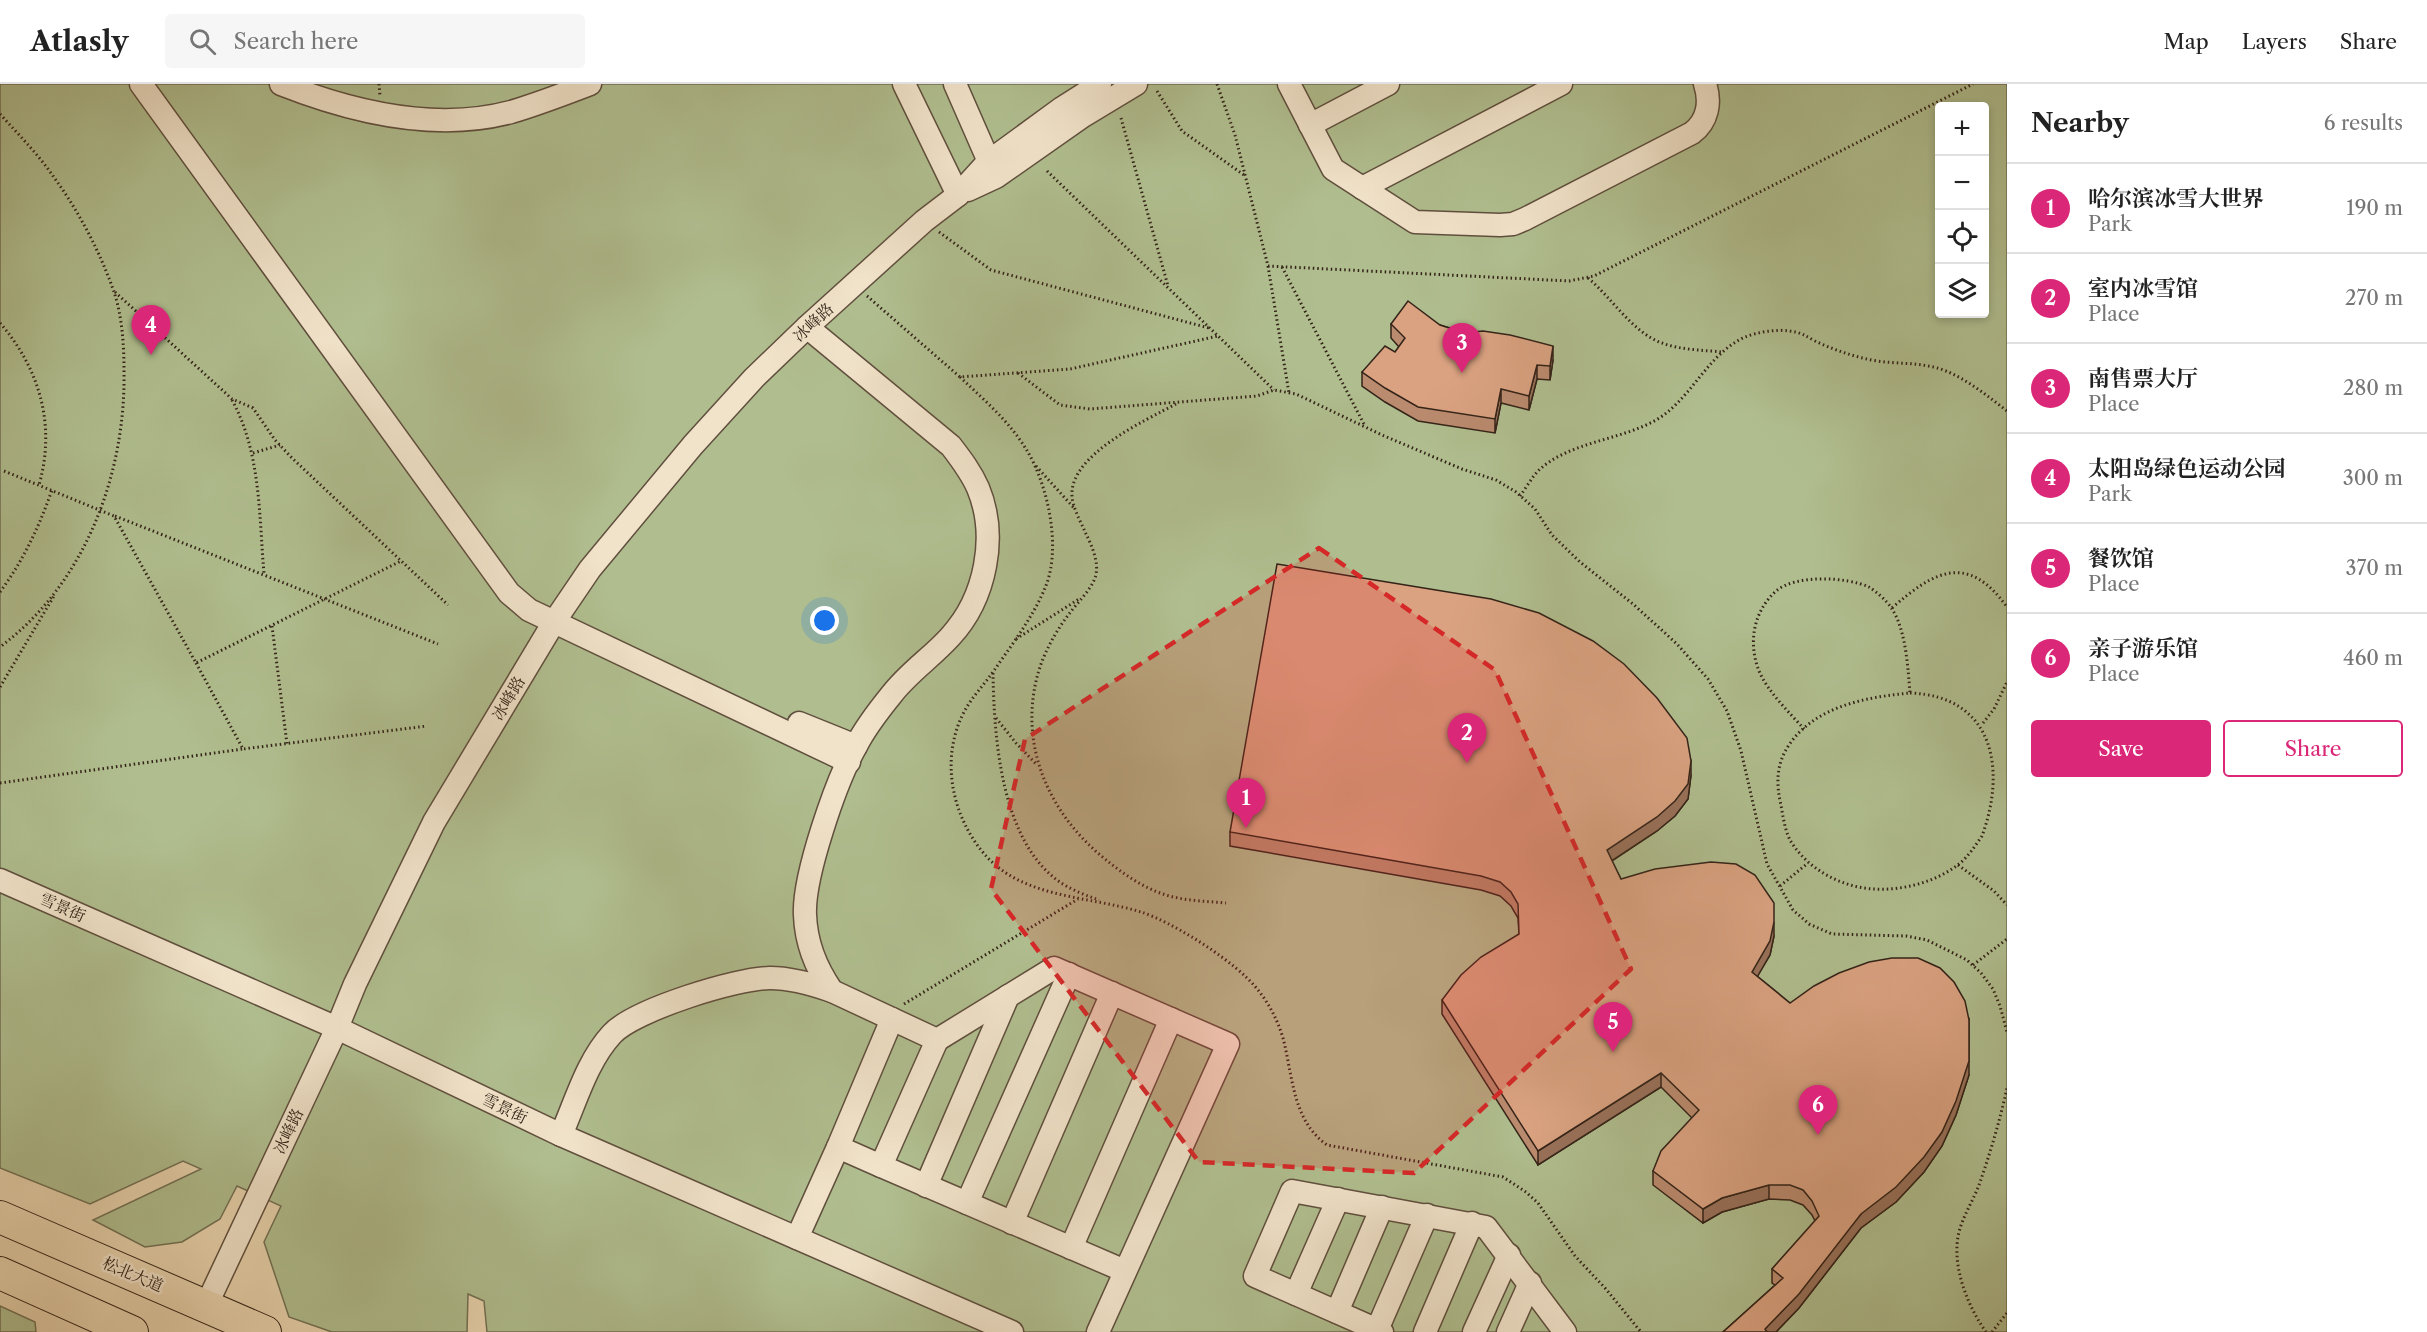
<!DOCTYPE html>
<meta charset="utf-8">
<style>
body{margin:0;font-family:"Libre Caslon Text","Noto Serif SC",serif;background:#f6f6f6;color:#222}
.controls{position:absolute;right:18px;top:18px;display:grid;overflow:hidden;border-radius:6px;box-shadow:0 3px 9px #0003}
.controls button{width:54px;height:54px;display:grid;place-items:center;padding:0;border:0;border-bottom:2px solid #e0e0e0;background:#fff;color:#222;font:30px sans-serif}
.you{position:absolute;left:825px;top:537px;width:21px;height:21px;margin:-15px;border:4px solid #fff;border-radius:50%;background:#1a73e8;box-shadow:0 0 0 9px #1a73e833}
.badge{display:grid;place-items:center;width:39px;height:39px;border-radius:50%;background:#db2777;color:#fff;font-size:20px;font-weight:700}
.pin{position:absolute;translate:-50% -50px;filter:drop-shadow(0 2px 3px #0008)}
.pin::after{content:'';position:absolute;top:32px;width:21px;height:18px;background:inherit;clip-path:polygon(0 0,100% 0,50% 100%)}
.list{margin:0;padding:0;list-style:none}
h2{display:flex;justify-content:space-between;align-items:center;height:78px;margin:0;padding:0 24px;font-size:26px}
h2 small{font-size:20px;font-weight:400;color:#767676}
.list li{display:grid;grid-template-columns:39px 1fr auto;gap:18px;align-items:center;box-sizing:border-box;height:90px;padding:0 24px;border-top:2px solid #e0e0e0}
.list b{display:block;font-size:22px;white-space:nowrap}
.list p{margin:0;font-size:20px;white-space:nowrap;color:#767676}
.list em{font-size:20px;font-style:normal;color:#767676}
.actions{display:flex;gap:12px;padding:18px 24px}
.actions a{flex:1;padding:14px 0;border:2px solid #db2777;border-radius:6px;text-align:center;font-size:21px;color:#db2777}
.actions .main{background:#db2777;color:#fff}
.icon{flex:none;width:33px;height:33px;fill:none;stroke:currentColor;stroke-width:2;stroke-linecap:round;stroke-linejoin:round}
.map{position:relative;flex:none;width:2007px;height:1248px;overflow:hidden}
header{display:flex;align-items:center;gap:36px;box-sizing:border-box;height:84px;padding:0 30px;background:#fff;border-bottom:2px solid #e0e0e0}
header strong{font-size:28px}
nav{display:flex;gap:33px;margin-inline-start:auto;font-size:21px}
.search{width:420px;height:54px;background:#f6f6f6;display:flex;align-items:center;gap:15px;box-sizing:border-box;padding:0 21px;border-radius:6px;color:#767676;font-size:22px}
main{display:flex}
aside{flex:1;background:#fff}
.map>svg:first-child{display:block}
</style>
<header>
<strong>Atlasly</strong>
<div class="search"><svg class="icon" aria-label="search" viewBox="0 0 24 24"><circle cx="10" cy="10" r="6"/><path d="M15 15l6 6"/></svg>Search here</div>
<nav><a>Map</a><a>Layers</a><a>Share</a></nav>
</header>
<main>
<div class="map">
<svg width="2007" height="1248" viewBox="0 0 2007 1248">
<rect width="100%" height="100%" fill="#e9d4ae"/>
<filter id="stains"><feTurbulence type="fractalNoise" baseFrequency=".00333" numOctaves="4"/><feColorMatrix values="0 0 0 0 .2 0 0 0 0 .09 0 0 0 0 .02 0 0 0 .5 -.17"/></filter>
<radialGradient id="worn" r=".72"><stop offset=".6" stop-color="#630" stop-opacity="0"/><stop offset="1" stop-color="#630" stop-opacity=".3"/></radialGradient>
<g fill="#b0be8f" stroke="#727054" stroke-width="1.5" fill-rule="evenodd">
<path d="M0,0H2007V1248H487L484,1217L468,1210L467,1248H332L289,1233L264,1158L281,1122L237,1102L220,1135L182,1158L145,1163L93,1136L201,1085L183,1077L90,1120L0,1084ZM1940,22H1984V230H1940Z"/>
<polygon points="0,1222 35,1238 36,1248 0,1248"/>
</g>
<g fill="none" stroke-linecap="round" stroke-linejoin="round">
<g stroke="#604f3e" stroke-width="25">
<g id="minor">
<polyline points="141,0 509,509 529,526 849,678"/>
<path d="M281,0C352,28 436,48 511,28C538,20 564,10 590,0"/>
<polyline points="904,0 958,111"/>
<polyline points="955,0 994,89"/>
<path d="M1289,0L1333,85L1415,138L1500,141L1513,140L1525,135L1692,49C1708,37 1711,18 1705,0"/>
<polyline points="1310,41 1388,0"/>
<polyline points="1362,104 1561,0"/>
<polyline points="968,106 996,93 1083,32 1136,0"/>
<polyline points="799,639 856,662"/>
<polyline points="0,796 337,944 561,1051 1012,1248"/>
<polyline points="937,956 1054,884 1228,960 1098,1248"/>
<path d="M561,1051C576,1017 587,977 612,950C634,926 737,894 770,894C792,894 812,900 832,907"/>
<polyline points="838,1063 892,935"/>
<polyline points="881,1082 1125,1187"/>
<polyline points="926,1102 1008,912"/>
<polyline points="967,1119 1069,890"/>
<polyline points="1012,1139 1112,909"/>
<path d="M797,1154L838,1063L881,1082L937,956L832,907C816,884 806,860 805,831C803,793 836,697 856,662C865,644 879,626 892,610C909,588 932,573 950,553C986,514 998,452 978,404C971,388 961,375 951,362L807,243"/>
<polyline points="1071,1164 1171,935"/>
<polyline points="1296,1210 1338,1115"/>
<polyline points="206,1222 337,944 355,900 434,738 554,538 590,485 693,361 754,294 807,243 924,137 958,111 988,78 1062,24 1100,0"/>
<polyline points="1337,1228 1382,1123"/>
<polyline points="1377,1246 1427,1131"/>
<polyline points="1382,1248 1255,1192 1292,1107 1486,1143 1565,1248"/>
<polyline points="1425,1248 1472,1139"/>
<polyline points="1474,1248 1509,1171"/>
<polyline points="1508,1248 1530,1199"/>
</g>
</g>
<g stroke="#332318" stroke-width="34">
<g id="highway">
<polyline points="0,1133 265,1248"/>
<polyline points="0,1189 132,1248"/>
</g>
</g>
<g stroke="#332318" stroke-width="3" stroke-dasharray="1.5 3" stroke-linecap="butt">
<polyline points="379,0 380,12"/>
<polyline points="1217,0 1235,51 1268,182 1569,197 1594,192 1973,0"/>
<polyline points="1157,7 1182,47 1244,91"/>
<path d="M0,30C18,50 38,70 53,92C78,126 99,166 113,205C122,230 124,260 124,286C126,390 85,500 0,563"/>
<polyline points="1121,34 1168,202"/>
<polyline points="1047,87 1274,306"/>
<polyline points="939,148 991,186 1209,244"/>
<polyline points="1268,182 1289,309"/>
<polyline points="1282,183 1365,342"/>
<path d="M1588,194C1612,214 1633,249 1662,259C1680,266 1703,266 1722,268"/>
<polyline points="115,208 232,315 253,324 275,356 292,374 448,521"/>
<polyline points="867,212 960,293 1070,285 1218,252"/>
<path d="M0,239C40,285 56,342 39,401"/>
<polyline points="1018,289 1060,321 1090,325 1257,312 1274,306 1296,310 1382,351 1462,385 1496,396 1516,408 1535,425 1552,451 1580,478 1633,520 1677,560 1708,595 1727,627 1741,667 1767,780 1793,826 1809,840 1832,850 1906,852 1927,856 1967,876 1981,889 1993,905 2000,922 2007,948"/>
<path d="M960,293C983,315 1009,337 1026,365C1048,400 1062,465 1045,504C1033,533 1011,562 993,588C983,602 971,614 963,630C941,674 951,728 981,766C1019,815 1086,811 1141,828C1172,838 1222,870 1246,893C1264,910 1276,931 1283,954C1293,992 1292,1036 1327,1061L1503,1093L1526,1108L1538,1119L1575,1172L1605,1204L1641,1248"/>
<path d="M232,316C261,369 259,432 264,490"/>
<path d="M1176,320C1146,336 1069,371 1072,412C1073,425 1081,438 1086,450C1092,462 1100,480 1095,494C1090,507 1077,519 1069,530C1056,547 1045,567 1039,586C1017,659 1048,729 1105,775C1122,789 1142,803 1163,810C1183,817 1205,817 1226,819"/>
<polyline points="253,369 280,361"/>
<polyline points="1036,382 1074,424"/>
<polyline points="4,387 114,432 196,579 401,477"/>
<path d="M1520,412C1526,404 1532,393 1539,386C1569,358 1621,356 1656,336C1692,315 1707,270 1745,253C1758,248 1776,245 1790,247C1800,248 1806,252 1815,257C1832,265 1852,272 1871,276C1897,281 1921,277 1946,287C1968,296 1989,313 2007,327"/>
<polyline points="115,432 438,560"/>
<path d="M0,508C23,477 39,443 52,406"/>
<path d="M1892,524C1935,486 1968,469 2007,523"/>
<polyline points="272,542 287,660"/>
<polyline points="1016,555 1079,515"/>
<polyline points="196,579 243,665 427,642"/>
<path d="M993,589C994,654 1001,754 1057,796C1069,805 1085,811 1099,816"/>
<polyline points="0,603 54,512"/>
<path d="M1910,609C1993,612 2007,684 1982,752C1975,762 1968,773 1959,780C1936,798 1902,807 1873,805C1841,803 1807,785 1790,756C1785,746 1783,733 1781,721C1776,700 1776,680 1789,661C1815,622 1867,613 1910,609Z"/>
<polyline points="996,634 1016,659 1037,681"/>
<polyline points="1983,639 1994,625 2007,598"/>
<path d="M1804,645C1789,628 1768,608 1759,587C1748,559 1753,528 1776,507C1796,490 1847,493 1869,503C1877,508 1887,517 1892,525C1906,546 1908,585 1910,609"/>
<polyline points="0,699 243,665"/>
<polyline points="1958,781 1994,807 2007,821"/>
<polyline points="1780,802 1808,779"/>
<polyline points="1973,881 2007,855"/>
<polyline points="904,920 1078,815"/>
<path d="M1986,1248C1967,1221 1951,1181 1959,1148C1963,1132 1973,1117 1979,1101C1990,1070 2000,1036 2007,1004"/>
<polyline points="1992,1248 2007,1229"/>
</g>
<use href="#minor" stroke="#f1e3ca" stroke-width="22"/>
<use href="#highway" stroke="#e9d4ae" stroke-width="32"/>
</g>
<g fill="#bb8b6f" stroke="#332318" stroke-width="1.5">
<polygon points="1391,240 1440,241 1553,276 1550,296 1537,295 1529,326 1501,319 1495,349 1418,337 1385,318 1362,302 1362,288 1395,268 1399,263 1391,254"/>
<polygon points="1691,691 1688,715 1675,732 1657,747 1612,777 1621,795 1774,852 1770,871 1757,892 1790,919 1969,991 1956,1031 1942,1062 1924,1088 1896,1118 1861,1144 1799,1224 1776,1248 1723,1248 1775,1201 1772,1199 1772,1185 1815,1137 1812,1131 1803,1121 1790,1116 1769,1115 1722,1128 1703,1139 1653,1101 1653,1087 1692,1034 1661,1003 1538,1081 1442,930 1442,916 1519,850 1518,834 1511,822 1500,812 1481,806 1230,762 1230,748"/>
</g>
<g fill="#99715a" stroke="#332318" stroke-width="1.5">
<polygon points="1553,262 1553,276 1550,296 1550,282"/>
<polygon points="1537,281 1537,295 1529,326 1529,312"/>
<polygon points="1501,305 1501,319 1495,349 1495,335"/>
<polygon points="1691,677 1691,691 1688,715 1675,732 1657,747 1607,780 1607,766"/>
<polygon points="1774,838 1774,852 1770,871 1752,902 1752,888"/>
<polygon points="1969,936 1969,991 1956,1031 1942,1062 1924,1088 1896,1118 1861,1144 1799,1224 1776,1248 1765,1248 1765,1245 1861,1130"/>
<polygon points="1661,989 1661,1003 1538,1081 1538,1067"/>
<polygon points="1769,1101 1769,1115 1722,1128 1703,1139 1703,1125 1722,1114"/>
</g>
<g fill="#daa281" stroke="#332318" stroke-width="1.5">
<polygon points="1408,217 1440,241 1465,249 1483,247 1510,251 1553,262 1550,282 1537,281 1529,312 1501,305 1495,335 1418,323 1385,304 1362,288 1385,262 1395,268 1405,254 1391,240"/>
<polygon points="1277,480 1491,515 1539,529 1593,557 1624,580 1657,614 1687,654 1691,677 1688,700 1675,717 1657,733 1607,766 1621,795 1655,785 1711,778 1736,780 1755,791 1774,819 1774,838 1770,857 1752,888 1790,919 1814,902 1839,889 1869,878 1892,874 1918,874 1940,884 1954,898 1965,917 1969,936 1969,977 1956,1017 1942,1048 1924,1073 1896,1103 1861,1130 1799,1210 1765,1245 1767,1248 1723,1248 1783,1194 1772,1185 1819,1132 1812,1117 1803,1106 1790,1101 1769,1101 1722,1114 1703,1125 1653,1087 1661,1067 1699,1026 1661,989 1538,1067 1442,916 1461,891 1481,873 1519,850 1518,820 1511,808 1500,798 1481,792 1230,748"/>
</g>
<path fill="#d62828" fill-opacity="0.2" stroke="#d62828" stroke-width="4.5" stroke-dasharray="12 8" stroke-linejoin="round" d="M1319,464L1495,586L1631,885L1414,1089L1199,1078L991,805L1025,655Z"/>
<g text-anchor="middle" stroke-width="5" stroke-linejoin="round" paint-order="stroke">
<g font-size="16" fill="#332318" stroke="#f1e3ca">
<text transform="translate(813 238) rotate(-43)" y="6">冰峰路</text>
<text transform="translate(508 614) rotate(-59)" y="6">冰峰路</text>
<text transform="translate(63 823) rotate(24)" y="6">雪景街</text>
<text transform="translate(505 1024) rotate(26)" y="6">雪景街</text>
<text transform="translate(288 1047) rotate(-65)" y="6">冰峰路</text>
<text transform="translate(133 1190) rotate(23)" y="6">松北大道</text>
</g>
</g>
<rect width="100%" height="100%" filter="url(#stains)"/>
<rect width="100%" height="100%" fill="url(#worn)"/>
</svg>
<div class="controls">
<button>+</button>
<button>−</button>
<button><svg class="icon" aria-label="locate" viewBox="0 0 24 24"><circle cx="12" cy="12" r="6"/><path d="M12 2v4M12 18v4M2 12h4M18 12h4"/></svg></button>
<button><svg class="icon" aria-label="layers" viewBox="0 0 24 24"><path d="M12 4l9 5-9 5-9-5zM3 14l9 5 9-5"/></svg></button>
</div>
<div class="you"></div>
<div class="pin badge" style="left:1246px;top:744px">1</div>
<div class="pin badge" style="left:1467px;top:679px">2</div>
<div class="pin badge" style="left:1462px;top:289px">3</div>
<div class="pin badge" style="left:151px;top:271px">4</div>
<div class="pin badge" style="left:1613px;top:968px">5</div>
<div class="pin badge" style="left:1818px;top:1051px">6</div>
</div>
<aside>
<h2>Nearby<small>6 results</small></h2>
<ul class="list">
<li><span class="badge">1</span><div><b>哈尔滨冰雪大世界</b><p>Park</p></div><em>190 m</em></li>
<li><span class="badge">2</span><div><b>室内冰雪馆</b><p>Place</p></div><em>270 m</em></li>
<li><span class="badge">3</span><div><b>南售票大厅</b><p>Place</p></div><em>280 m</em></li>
<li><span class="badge">4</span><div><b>太阳岛绿色运动公园</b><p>Park</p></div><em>300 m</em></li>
<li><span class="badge">5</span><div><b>餐饮馆</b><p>Place</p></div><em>370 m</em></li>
<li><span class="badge">6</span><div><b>亲子游乐馆</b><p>Place</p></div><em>460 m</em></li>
</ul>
<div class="actions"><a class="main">Save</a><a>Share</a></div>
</aside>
</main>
